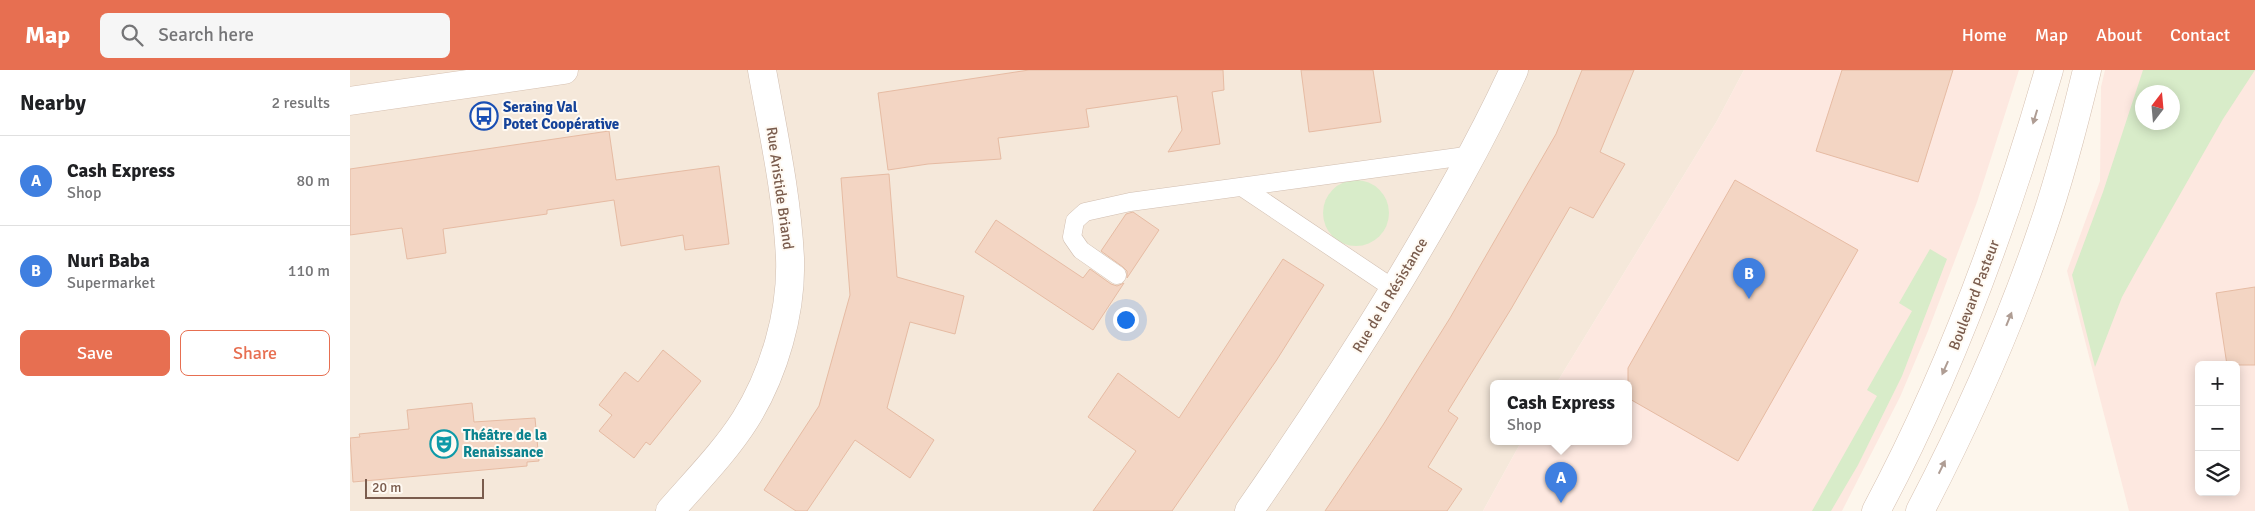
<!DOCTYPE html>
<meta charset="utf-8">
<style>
body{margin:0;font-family:Signika,sans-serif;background:#f6f6f6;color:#202124}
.controls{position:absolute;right:15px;bottom:15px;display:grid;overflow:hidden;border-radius:8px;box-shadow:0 2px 12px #0003}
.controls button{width:45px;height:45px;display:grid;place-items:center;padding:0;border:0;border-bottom:1px solid #e0e0e0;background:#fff;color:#202124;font:25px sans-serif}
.compass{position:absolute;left:1785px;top:15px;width:45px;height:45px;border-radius:50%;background:#fff;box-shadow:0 2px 12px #0003;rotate:16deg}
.scale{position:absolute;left:15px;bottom:12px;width:119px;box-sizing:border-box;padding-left:5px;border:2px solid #7a5c4d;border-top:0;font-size:14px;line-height:18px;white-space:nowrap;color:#7a5c4d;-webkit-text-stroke:4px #fffaf3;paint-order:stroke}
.you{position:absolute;left:775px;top:249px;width:18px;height:18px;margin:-12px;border:4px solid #fff;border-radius:50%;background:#1a73e8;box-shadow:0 0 0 8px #1a73e833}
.badge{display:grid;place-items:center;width:32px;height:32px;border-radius:50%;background:#e76f51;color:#fff;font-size:16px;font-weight:700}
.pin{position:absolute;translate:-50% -41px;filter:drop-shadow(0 1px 2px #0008)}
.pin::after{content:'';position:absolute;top:26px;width:18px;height:15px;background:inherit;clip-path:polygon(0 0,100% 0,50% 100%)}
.popup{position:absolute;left:1140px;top:310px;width:142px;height:65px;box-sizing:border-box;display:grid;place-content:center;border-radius:8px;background:#fff;filter:drop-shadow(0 1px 4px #0005);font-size:16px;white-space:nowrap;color:#757577}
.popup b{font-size:19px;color:#202124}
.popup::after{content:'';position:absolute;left:50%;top:100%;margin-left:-10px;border:10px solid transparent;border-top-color:#fff}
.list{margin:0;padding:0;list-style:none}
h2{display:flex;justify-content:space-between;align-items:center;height:65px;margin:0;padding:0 20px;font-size:21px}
h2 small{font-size:16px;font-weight:400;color:#757577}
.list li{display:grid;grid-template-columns:32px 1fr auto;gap:15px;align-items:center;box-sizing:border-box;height:90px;padding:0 20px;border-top:1px solid #e0e0e0}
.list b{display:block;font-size:19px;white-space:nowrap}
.list p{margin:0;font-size:16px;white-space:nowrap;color:#757577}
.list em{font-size:16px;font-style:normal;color:#757577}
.actions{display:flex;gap:10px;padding:15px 20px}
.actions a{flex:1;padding:11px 0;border:1px solid #e76f51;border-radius:8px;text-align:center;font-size:18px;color:#e76f51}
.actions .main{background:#e76f51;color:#fff}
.icon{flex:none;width:28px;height:28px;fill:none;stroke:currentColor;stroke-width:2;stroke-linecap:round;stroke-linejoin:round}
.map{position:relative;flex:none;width:1905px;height:441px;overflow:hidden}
header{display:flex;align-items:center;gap:30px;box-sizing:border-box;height:70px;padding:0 25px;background:#e76f51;color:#fff}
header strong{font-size:24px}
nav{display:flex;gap:28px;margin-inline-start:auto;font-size:18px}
.search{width:350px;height:45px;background:#f6f6f6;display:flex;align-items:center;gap:12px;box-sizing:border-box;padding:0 18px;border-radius:8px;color:#757577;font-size:19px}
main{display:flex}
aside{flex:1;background:#fff}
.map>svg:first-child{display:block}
</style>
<header>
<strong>Map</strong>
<div class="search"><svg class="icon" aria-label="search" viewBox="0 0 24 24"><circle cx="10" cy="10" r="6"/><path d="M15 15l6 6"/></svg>Search here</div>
<nav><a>Home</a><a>Map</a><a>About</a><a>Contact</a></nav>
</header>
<main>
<aside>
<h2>Nearby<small>2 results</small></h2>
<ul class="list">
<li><span class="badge" style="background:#3f7fe0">A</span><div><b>Cash Express</b><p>Shop</p></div><em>80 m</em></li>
<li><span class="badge" style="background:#3f7fe0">B</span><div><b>Nuri Baba</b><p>Supermarket</p></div><em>110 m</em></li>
</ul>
<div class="actions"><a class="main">Save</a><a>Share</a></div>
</aside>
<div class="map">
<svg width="1905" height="441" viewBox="0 0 1905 441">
<rect width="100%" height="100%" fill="#fdf6ec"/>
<polygon fill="#f5e8da" points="0,0 1394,0 1367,51 1206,314 1144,314 1144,372 1171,372 1133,441 0,441"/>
<g fill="#fde8e0" fill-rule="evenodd">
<polygon points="1394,0 1669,0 1627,132 1578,261 1550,327 1492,441 1133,441 1171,372 1278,372 1278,314 1206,314 1367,51"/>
<path d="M1755,0H1905V441H1779L1717,201L1750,111L1751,17ZM1792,22H1822V52H1792ZM1849,295H1886V422H1849Z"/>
</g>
<g fill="#d8ecc9" fill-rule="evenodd">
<path d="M1793,0H1905L1873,49L1788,198L1772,227L1745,297L1722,205L1753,122ZM1822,22V52H1792V22Z"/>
<circle cx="1006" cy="143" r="33"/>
<polygon points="1580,179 1597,189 1552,306 1508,395 1481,441 1462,441 1527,326 1517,320 1562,241 1549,233"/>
</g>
<g fill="#f3d5c3" stroke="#e6bba3">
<polygon points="679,0 873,0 874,20 862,22 870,74 818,82 832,60 827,26 736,39 739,57 648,68 651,89 578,94 538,100 528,23"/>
<polygon points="951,0 1023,0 1031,52 959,62"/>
<polygon points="1232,0 1284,0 1250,82 1275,94 1243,148 1220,137 1161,239 1098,341 1108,348 1078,397 1112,419 1097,441 975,441 1033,355 1100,248 1145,170 1206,64"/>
<polygon points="1492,0 1603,0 1568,112 1466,81"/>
<polygon points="259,61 266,110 369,96 379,174 335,180 333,165 271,176 264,130 197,140 197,144 93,159 96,183 57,189 52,158 0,165 0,99"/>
<polygon points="539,104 547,207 614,226 605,264 560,252 537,338 584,370 560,408 505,370 457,441 446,441 414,420 469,336 500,225 491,108"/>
<polygon points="1385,110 1508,180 1388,391 1278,328 1278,298"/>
<polygon points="783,142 809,160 777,208 777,201 773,197 751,181 776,144"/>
<polygon points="646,150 733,208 740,199 761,214 767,216 774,213 743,260 625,182"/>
<polygon points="933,189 974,215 926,291 822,441 743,441 786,381 738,347 768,303 829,348"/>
<polygon points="1905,217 1905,295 1877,295 1866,223"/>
<polygon points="313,280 351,311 300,375 296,372 284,388 249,361 262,345 249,335 275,302 288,312"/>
<polygon points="122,333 124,352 185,348 189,391 177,392 177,396 3,412 0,368 10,367 9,364 59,359 57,340"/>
</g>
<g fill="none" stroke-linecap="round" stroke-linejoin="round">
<g stroke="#d1beb0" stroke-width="19">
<g id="lane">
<polyline points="892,117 1044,219"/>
<polyline points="767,205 731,180 722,167 725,151 735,142 780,132 1123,85"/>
</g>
</g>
<g stroke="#d1beb0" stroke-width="29">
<g id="street">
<path d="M320,441C345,412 374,383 395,350C424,304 442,242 440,188C437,125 423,62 412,0"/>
<path d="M899,441C951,366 1001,290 1048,213C1090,143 1130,74 1164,0"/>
</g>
</g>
<g stroke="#d6c0b0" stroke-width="29">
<g id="secondary">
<polyline points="0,31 214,0"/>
<path d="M1526,441C1601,301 1655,153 1699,0"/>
<path d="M1570,441C1617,351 1659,257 1692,160C1710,108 1724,54 1737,0"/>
</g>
</g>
<use href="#lane" stroke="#fff" stroke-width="18"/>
<use href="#street" stroke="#fff" stroke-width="28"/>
<use href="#secondary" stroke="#fff" stroke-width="28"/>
</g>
<defs><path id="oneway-solid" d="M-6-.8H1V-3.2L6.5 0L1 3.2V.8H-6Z" transform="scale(1.25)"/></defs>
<g fill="#af9d94">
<use href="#oneway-solid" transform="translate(1685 47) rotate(107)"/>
<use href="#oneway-solid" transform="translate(1659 249) rotate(-68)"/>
<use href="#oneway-solid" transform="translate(1595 298) rotate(114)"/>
<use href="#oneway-solid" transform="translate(1592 397) rotate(-64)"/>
</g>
<defs>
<g id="bus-ring" transform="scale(1.4375)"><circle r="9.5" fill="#fffaf3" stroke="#1a4fb4" stroke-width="1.5"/><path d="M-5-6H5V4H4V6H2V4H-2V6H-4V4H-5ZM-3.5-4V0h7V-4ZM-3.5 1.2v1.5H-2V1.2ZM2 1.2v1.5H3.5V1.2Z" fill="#1a4fb4"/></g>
<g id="theatre-ring" transform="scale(1.4375)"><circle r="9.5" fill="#fffaf3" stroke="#0f9aa8" stroke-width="1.5"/><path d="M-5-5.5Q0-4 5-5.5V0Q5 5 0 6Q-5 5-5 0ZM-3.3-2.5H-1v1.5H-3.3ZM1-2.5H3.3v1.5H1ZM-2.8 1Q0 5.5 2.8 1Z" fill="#0f9aa8"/></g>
</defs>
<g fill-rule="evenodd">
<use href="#bus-ring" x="134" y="46"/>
<use href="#theatre-ring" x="94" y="374"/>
</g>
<g text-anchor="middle" stroke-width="4" stroke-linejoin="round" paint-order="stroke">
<g font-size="15" font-weight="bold" fill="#164399" stroke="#fffaf3" text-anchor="start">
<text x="153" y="42">Seraing Val<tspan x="153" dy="17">Potet Coopérative</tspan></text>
</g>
<g font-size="15" fill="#7a5c4d" stroke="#fffaf3">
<text transform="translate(430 118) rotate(82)" y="5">Rue Aristide Briand</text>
<text transform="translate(1040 225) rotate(-59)" y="5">Rue de la Résistance</text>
<text transform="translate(1624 225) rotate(-69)" y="5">Boulevard Pasteur</text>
</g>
<g font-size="15" font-weight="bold" fill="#0d838f" stroke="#fffaf3" text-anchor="start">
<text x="113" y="370">Théâtre de la<tspan x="113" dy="17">Renaissance</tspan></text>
</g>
</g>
</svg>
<div class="controls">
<button>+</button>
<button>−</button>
<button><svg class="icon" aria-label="layers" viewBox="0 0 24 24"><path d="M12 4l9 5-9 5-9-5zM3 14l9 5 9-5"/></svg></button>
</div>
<svg class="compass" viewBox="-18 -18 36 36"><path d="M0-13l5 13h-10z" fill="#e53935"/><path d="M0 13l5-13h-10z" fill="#757577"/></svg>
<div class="scale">20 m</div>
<div class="you"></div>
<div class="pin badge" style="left:1211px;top:433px;background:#3f7fe0">A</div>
<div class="popup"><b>Cash Express</b>Shop</div>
<div class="pin badge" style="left:1399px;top:229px;background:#3f7fe0">B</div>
</div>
</main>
